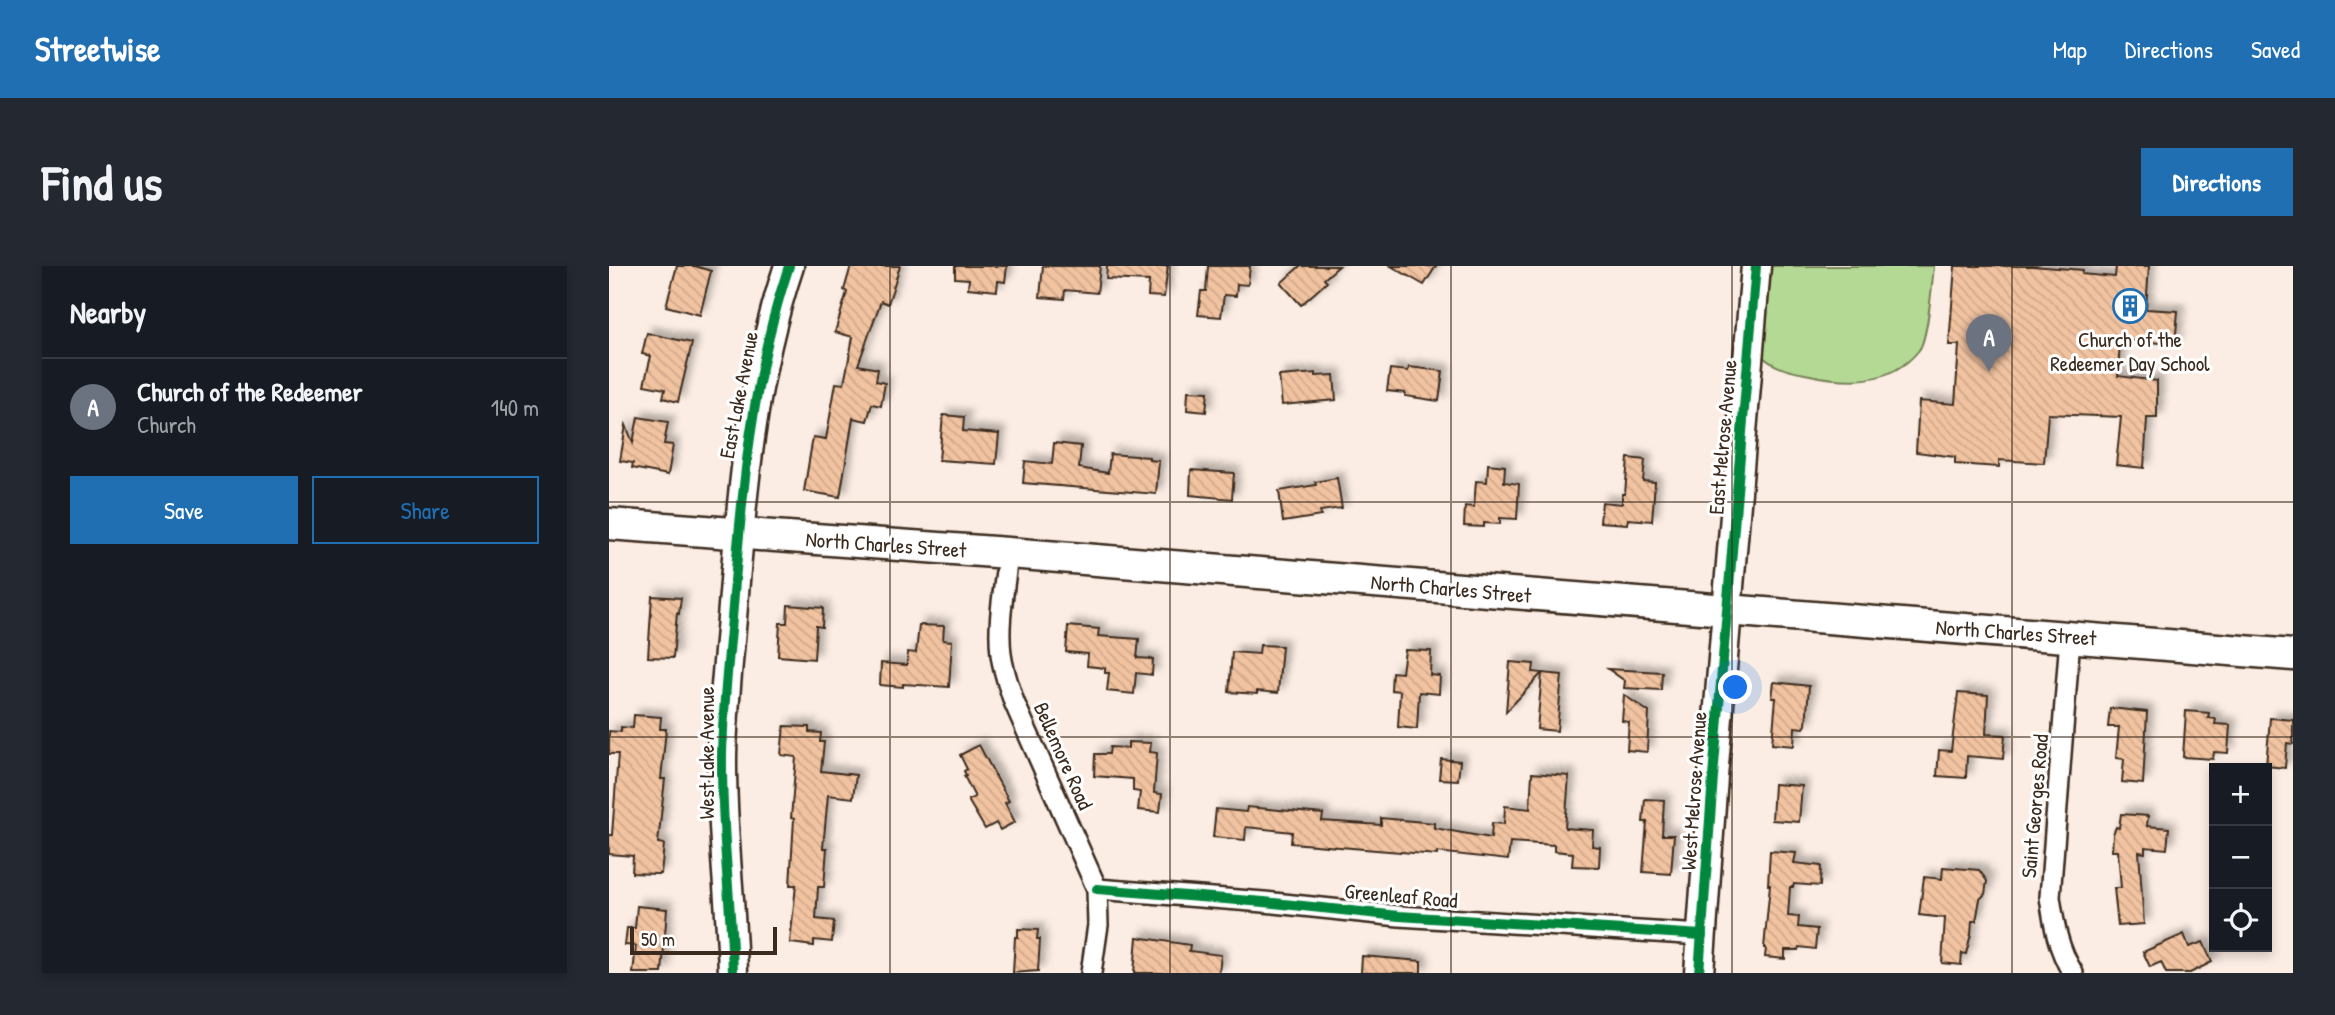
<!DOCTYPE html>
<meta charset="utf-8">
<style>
body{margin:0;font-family:"Patrick Hand",sans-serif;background:#242831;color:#f1f3f6}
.controls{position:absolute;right:21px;bottom:21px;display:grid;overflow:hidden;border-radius:0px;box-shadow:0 4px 10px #0003}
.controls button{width:63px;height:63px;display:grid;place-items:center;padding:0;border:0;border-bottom:2px solid #363941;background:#171b24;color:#f1f3f6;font:35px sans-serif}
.scale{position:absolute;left:21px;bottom:18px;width:147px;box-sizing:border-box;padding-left:7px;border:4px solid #3b2a1e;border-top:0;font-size:19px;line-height:24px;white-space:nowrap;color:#3b2a1e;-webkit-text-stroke:5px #fff;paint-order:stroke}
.you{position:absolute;left:1127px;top:422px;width:24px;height:24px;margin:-18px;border:5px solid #fff;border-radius:50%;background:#1a73e8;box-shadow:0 0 0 10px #1a73e833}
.badge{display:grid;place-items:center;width:46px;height:46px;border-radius:50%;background:#1f6fb2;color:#fff;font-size:23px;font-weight:700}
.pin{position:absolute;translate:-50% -58px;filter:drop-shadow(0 2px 4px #0008)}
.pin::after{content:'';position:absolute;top:37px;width:24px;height:21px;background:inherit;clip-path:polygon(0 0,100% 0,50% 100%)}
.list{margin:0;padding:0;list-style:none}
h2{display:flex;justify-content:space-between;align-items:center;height:91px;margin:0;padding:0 28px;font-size:30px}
h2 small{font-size:23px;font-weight:400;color:#9ea1a6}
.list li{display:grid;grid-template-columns:46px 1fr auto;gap:21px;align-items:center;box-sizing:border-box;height:98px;padding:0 28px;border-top:2px solid #363941}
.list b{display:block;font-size:26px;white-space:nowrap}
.list p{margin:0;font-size:23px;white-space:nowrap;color:#9ea1a6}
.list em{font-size:23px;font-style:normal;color:#9ea1a6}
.actions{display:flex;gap:14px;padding:21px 28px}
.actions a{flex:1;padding:16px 0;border:2px solid #1f6fb2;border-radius:0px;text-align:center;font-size:24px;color:#1f6fb2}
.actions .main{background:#1f6fb2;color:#fff}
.icon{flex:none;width:38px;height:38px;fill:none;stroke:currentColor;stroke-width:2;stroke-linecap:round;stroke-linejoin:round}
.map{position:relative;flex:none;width:1684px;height:707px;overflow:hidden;border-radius:0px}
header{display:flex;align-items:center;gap:42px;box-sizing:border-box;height:98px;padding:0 35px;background:#1f6fb2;color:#fff}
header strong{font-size:33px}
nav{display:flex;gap:38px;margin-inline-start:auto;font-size:24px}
.intro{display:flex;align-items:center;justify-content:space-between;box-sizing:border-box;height:168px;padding:0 42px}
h1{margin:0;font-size:49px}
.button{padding:18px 32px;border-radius:0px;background:#1f6fb2;color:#fff;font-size:24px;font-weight:700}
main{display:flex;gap:42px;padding:0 42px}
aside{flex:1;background:#171b24;border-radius:0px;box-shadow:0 4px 10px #0003}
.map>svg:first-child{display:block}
</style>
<header>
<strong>Streetwise</strong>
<nav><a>Map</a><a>Directions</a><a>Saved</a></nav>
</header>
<div class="intro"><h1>Find us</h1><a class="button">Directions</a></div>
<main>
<aside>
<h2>Nearby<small></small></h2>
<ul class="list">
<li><span class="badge" style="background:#6b7280">A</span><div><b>Church of the Redeemer</b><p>Church</p></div><em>140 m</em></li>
</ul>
<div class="actions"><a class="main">Save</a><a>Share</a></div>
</aside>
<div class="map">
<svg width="1684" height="707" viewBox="0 0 1684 707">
<defs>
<pattern id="building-back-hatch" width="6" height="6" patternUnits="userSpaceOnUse" patternTransform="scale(1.75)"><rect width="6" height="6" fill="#f1c3a1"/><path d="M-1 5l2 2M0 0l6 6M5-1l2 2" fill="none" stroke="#d0a88a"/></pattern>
<filter id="shadow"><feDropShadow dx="6" dy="-6" stdDeviation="3.5" flood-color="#0004"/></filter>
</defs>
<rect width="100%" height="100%" fill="#fbede3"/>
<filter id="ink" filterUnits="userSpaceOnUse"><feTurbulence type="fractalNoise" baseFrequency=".0143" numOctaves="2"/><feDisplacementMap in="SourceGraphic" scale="14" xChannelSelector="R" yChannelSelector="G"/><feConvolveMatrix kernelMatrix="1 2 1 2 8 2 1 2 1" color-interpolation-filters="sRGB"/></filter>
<g filter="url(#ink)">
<path fill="#b3d994" stroke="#778259" stroke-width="2" d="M1160,0H1325C1323,17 1319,73 1310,84C1282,120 1236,117 1196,108C1179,105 1164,101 1152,89Z"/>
<g fill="url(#building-back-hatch)" stroke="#3b2a1e" stroke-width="2" filter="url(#shadow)">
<polygon points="68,0 86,0 102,5 91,49 57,40"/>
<polygon points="242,0 291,0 279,38 272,35 249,99 269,103 267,115 276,117 272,140 263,138 258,155 244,152 231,231 195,225 204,171 217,173 227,117 235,118 244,71 226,66 238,26 235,24"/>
<polygon points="346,0 398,0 396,16 389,15 388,25 359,22 360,13 346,12"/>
<polygon points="434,0 491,0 488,27 456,24 455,33 431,31"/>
<polygon points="498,0 559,0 555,31 539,30 540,15 497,13"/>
<polygon points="599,0 641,0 639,19 628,18 627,30 615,29 612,51 589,49 592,25 597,25"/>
<polygon points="691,0 730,0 715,13 718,16 692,39 672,17"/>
<polygon points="782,0 827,0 815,19"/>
<polygon points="1346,0 1423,0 1474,4 1473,8 1506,11 1507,0 1540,0 1537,43 1569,45 1566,78 1511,74 1509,110 1548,115 1548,152 1538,152 1535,202 1507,199 1512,151 1439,148 1435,197 1390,194 1390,201 1346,198 1346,191 1307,186 1310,135 1346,138 1350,79 1340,79"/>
<polygon points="38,67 83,77 69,136 54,132 56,123 35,119 42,90 33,88"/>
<polygon points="800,101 834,105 830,135 796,130 796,127 778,125 781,103 799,105"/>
<polygon points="707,107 707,110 725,109 727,134 673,139 670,110"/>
<polygon points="579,125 599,126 597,146 578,144"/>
<polygon points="334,149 355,151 354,165 390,168 387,198 330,194"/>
<polygon points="29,151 59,156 55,178 64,179 59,209 23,202 24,197 11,195 17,159 24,177"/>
<polygon points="445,177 472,180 470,202 499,207 501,188 540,191 540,194 550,195 547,228 414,217 416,195 443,198"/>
<polygon points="1019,192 1036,194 1034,215 1046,216 1043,255 1019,253 1018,258 991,256 993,236 1013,238 1013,228 1016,228"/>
<polygon points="879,198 896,200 895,216 910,218 908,253 891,252 891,258 875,257 875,261 855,260 856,240 865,241 867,215 878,216"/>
<polygon points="582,204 625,207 623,233 581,229"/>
<polygon points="728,212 733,242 711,245 712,250 674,256 670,225 707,219 706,216"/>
<polygon points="43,330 72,332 70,348 68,347 64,392 39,391"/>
<polygon points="179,339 214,342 213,361 207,360 205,393 169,390 171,357 178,357"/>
<polygon points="310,359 335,360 334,374 343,375 340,421 294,418 294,421 271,419 272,397 298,399 299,386 307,387"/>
<polygon points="459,360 490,363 489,370 530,373 528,392 544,393 543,409 527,407 525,428 498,425 500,407 496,407 496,402 478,400 479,388 457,386"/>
<polygon points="651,379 673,380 669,427 648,425 648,428 620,426 623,386 650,388"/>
<polygon points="796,384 822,385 821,409 831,410 830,428 810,426 808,463 789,461 791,425 782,424 783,406 793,407"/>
<polygon points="901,396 925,398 924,406 933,407 897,446"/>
<polygon points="999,403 1053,406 1052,424 1015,422 1016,415"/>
<polygon points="933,407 953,409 948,465 928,463"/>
<polygon points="1165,416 1200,420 1197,459 1195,462 1186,461 1185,480 1163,478 1167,432 1163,432"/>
<polygon points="1349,427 1379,429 1377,468 1396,469 1394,493 1358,490 1357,512 1328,510 1330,484 1342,485"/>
<polygon points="1015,429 1040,446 1038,486 1018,484 1020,456 1013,455"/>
<polygon points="1501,442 1538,446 1534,518 1513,516 1515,493 1507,492 1510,461 1499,461"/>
<polygon points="1577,445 1600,447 1599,452 1607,453 1606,458 1621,459 1619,487 1605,486 1604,493 1574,491"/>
<polygon points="25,449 52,451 51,463 57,463 52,513 56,513 49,577 55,578 52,608 47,608 23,607 24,590 0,588 0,569 3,569 9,488 0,488 0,465 12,466 12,461 24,462"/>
<polygon points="1661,452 1684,454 1684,478 1678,477 1676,502 1657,500"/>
<polygon points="175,460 200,461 200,466 212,467 211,476 215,476 212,505 247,509 244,532 219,529 214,582 218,582 215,621 209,621 207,653 225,655 223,676 205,674 205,680 181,677 187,619 181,619 185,553 182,552 187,491 172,489"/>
<polygon points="519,476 542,477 541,486 548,487 545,527 553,528 551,546 529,544 531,526 524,525 524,513 485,510 486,488 500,488 501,481 519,482"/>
<polygon points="370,479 400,535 396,537 406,556 391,564 387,557 376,563 359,534 366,531 355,510 357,509 355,505 358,503 351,489"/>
<polygon points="832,493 851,495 849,514 830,513"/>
<polygon points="923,507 960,510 956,562 984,564 983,580 991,581 990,601 963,600 964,587 945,585 945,579 901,576 899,594 828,586 828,589 682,577 683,566 637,561 636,574 604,571 607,543 637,546 638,541 714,548 713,555 772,559 772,552 825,557 825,562 882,572 883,557 895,558 896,540 921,543"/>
<polygon points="1165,518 1193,520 1190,556 1163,554"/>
<polygon points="1036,533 1055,534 1053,569 1065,569 1062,608 1034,606 1038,556 1034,556"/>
<polygon points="1512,548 1539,550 1538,560 1560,562 1558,583 1536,581 1536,587 1530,586 1535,658 1509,660 1505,622 1512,622 1509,585 1503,585 1504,568 1507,561 1510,562"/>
<polygon points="1161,585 1187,587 1185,597 1212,600 1211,620 1185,618 1184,621 1181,621 1179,650 1190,651 1189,661 1208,663 1206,683 1190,681 1189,684 1176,684 1176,693 1156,691 1157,682 1155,682 1161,619 1159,619"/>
<polygon points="1334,601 1370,604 1378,615 1376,628 1371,633 1367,655 1363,655 1362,668 1357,688 1353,687 1352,699 1333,697 1336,652 1310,649 1315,611 1333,613"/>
<polygon points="28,640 58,643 53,707 24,707 27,680 16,679 18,662 26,662"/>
<polygon points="409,663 429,664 428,673 431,673 429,705 404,707 406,671 409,671"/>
<polygon points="1575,668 1580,681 1594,676 1603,696 1581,707 1557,707 1552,696 1541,701 1534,686"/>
<polygon points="528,671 581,679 580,685 612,689 610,707 525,707"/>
<polygon points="753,690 812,695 812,707 752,707"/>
</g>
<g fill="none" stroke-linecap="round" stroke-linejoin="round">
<g stroke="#3b2a1e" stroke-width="24">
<g id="street">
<path d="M399,287C396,320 388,355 392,388C394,405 400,420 405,436L488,623L489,659L482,707"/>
<path d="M1461,372L1441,631C1445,659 1449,683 1464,707"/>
<polyline points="488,623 655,636 790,650 1093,669"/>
</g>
</g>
<g stroke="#3b2a1e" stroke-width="33">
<g id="secondary">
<path d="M124,707C122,634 112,562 113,489C114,439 120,390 124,340C133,225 143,110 180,0"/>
<polyline points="1090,707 1104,511 1147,0"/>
</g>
</g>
<g stroke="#3b2a1e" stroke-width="35">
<polyline id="primary" points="0,258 399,287 1684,389"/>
</g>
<use href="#street" stroke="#fff" stroke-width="19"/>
<use href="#secondary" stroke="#fff" stroke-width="28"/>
<use href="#primary" stroke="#fff" stroke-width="30"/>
<g stroke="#fff" stroke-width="15">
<g id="cycleway">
<polyline points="488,623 655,636 790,650 1093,669"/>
<path d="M124,707C122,634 112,562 113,489C114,439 120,390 124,340C133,225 143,110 180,0"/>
<polyline points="1090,707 1104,511 1147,0"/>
</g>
</g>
<use href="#cycleway" stroke="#00873e" stroke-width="10"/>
</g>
</g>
<path fill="none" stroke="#3b2a1e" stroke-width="2" stroke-opacity="0.55" d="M281,0V707M561,0V707M842,0V707M1123,0V707M1403,0V707M0,236H1684M0,471H1684"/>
<defs>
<g id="building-ring" transform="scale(1.75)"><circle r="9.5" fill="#fff" stroke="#1f6fb2" stroke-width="1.5"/><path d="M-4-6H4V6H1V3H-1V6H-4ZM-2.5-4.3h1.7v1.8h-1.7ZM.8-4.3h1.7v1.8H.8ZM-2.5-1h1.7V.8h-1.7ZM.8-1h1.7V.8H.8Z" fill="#1f6fb2"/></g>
</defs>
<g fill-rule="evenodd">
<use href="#building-ring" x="1521" y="40"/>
</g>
<g text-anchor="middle" stroke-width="6" stroke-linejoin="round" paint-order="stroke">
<g font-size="21" fill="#3b2a1e" stroke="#fff">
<text x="1521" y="81">Church of the<tspan x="1521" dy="24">Redeemer Day School</tspan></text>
</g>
<g font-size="21" fill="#3b2a1e" stroke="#fff">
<text transform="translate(130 129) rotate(-79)" y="7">East Lake Avenue</text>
<text transform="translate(1114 171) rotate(-85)" y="7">East Melrose Avenue</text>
<text transform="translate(277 279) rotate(4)" y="7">North Charles Street</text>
<text transform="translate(842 323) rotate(5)" y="7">North Charles Street</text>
<text transform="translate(1407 367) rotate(4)" y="7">North Charles Street</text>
<text transform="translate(98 487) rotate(-90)" y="7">West Lake Avenue</text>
<text transform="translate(454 490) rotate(66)" y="7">Bellemore Road</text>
<text transform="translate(1085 525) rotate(-86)" y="7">West Melrose Avenue</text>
<text transform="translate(1426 540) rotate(-85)" y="7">Saint Georges Road</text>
<text transform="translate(792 630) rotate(5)" y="7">Greenleaf Road</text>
</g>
</g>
</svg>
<div class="controls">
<button>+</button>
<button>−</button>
<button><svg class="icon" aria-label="locate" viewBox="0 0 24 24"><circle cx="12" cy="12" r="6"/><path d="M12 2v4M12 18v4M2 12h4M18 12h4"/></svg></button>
</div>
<div class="scale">50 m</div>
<div class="you"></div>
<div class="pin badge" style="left:1380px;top:106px;background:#6b7280">A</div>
</div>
</main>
